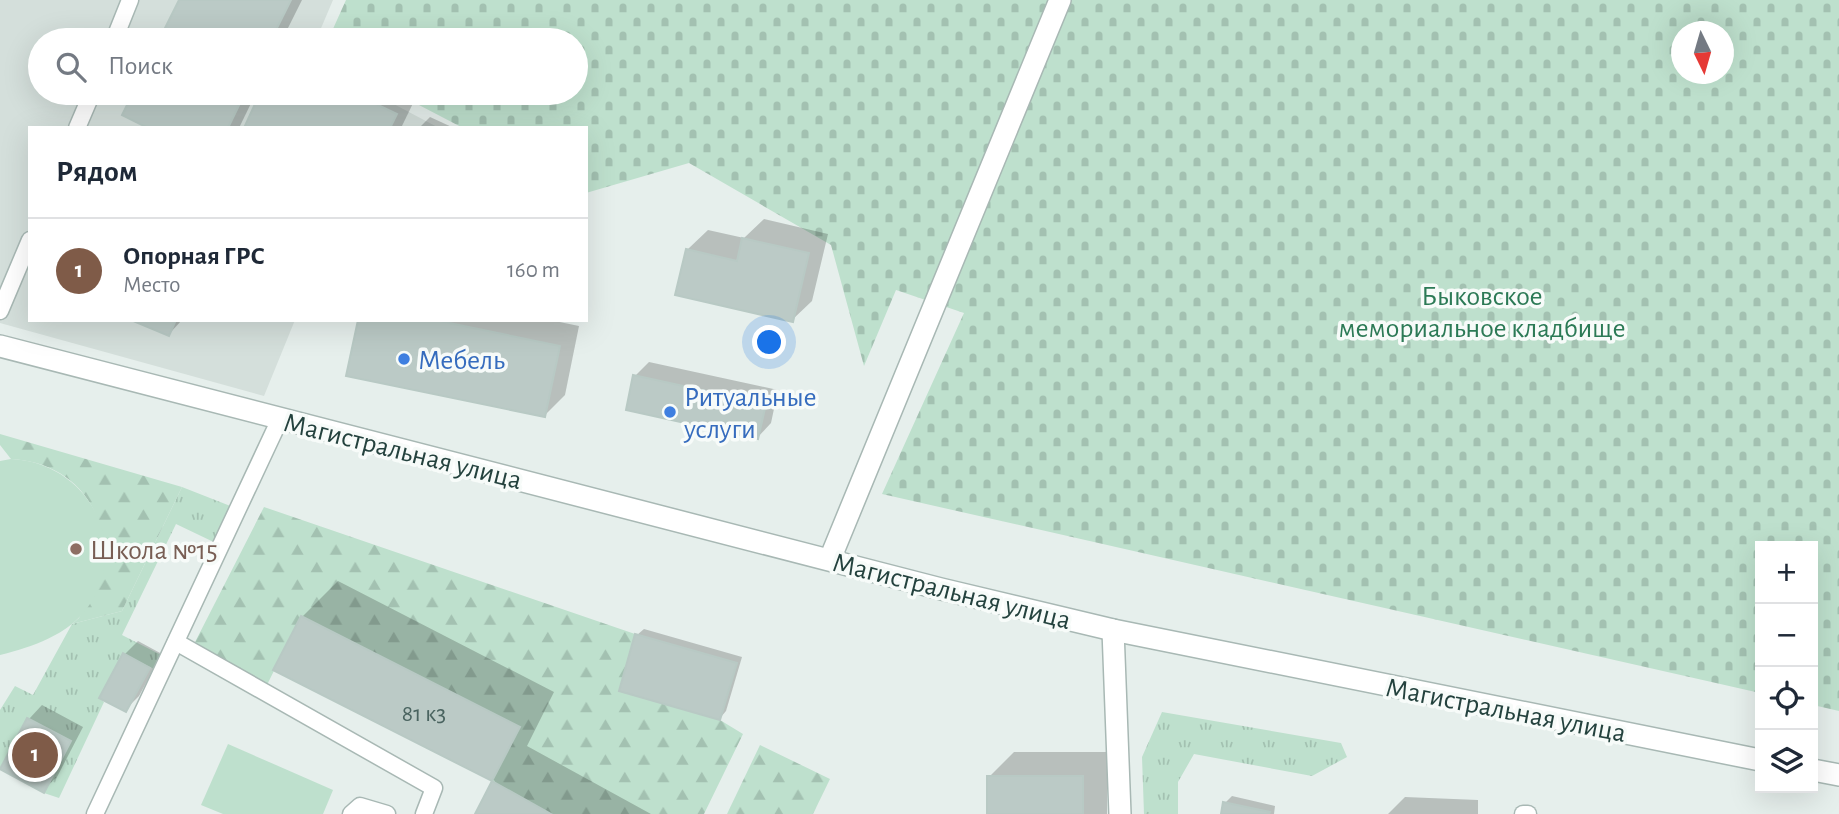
<!DOCTYPE html>
<html lang="ru">
<meta charset="utf-8">
<style>
body{margin:0;font-family:"Alegreya Sans",sans-serif;background:#f6f6f7;color:#1f2937}
.controls{position:absolute;right:21px;bottom:21px;display:grid;overflow:hidden;border-radius:0px;box-shadow:0 7px 28px #0002}
.controls button{width:63px;height:63px;display:grid;place-items:center;padding:0;border:0;border-bottom:2px solid #e0e1e3;background:#fff;color:#1f2937;font:35px sans-serif}
.compass{position:absolute;left:1671px;top:21px;width:63px;height:63px;border-radius:50%;background:#fff;box-shadow:0 7px 28px #0002;rotate:175deg}
.you{position:absolute;left:770px;top:343px;width:24px;height:24px;margin:-18px;border:5px solid #fff;border-radius:50%;background:#1a73e8;box-shadow:0 0 0 10px #1a73e833}
.badge{display:grid;place-items:center;width:46px;height:46px;border-radius:50%;background:#7f5b48;color:#fff;font-size:23px;font-weight:700}
.pin{position:absolute;translate:-50% -50%;border:4px solid #fff;box-shadow:0 2px 7px #0006}
.list{margin:0;padding:0;list-style:none}
h2{display:flex;justify-content:space-between;align-items:center;height:91px;margin:0;padding:0 28px;font-size:30px}
h2 small{font-size:23px;font-weight:400;color:#747a83}
.list li{display:grid;grid-template-columns:46px 1fr auto;gap:21px;align-items:center;box-sizing:border-box;height:105px;padding:0 28px;border-top:2px solid #e0e1e3}
.list b{display:block;font-size:26px;white-space:nowrap}
.list p{margin:0;font-size:23px;white-space:nowrap;color:#747a83}
.list em{font-size:23px;font-style:normal;color:#747a83}
.icon{flex:none;width:38px;height:38px;fill:none;stroke:currentColor;stroke-width:2;stroke-linecap:round;stroke-linejoin:round}
.map{position:relative;flex:none;width:1839px;height:814px;overflow:hidden}
.search{position:absolute;background:#fff;box-shadow:0 7px 28px #0002;left:28px;top:28px;width:560px;height:77px;display:flex;align-items:center;gap:18px;box-sizing:border-box;padding:0 24px;border-radius:38px;color:#747a83;font-size:26px}
.panel{position:absolute;background:#fff;box-shadow:0 7px 28px #0002;left:28px;top:126px;width:560px;height:196px;border-radius:0px}
.map>svg:first-child{display:block}
</style>
<div class="map">
<svg width="1839" height="814" viewBox="0 0 1839 814">
<defs>
<pattern id="grass-tufts" width="24" height="20" patternUnits="userSpaceOnUse" patternTransform="scale(1.75)"><rect width="24" height="20" fill="#bee0cd"/><path d="M3 7l-1-3M5 7V3M7 7l1-3M15 17l-1-3M17 17v-4M19 17l1-3" fill="none" stroke="#a3c1b1"/></pattern>
<pattern id="forest-firs" width="22" height="20" patternUnits="userSpaceOnUse" patternTransform="scale(1.75)"><rect width="22" height="20" fill="#bee0cd"/><path d="M5 1l3.5 6h-7zM16 11l3.5 6h-7z" fill="#a3c1b1"/></pattern>
<pattern id="cemetery-stones" width="16" height="16" patternUnits="userSpaceOnUse" patternTransform="scale(1.75)"><rect width="16" height="16" fill="#bee0cd"/><path d="M2 7V4a2 2 0 0 1 4 0v3zM10 15v-3a2 2 0 0 1 4 0v3z" fill="#a3c1b1"/></pattern>
</defs>
<rect width="100%" height="100%" fill="#e6efec"/>
<polygon fill="#d4dfdb" points="0,0 333,0 316,40 40,40 40,93 373,93 439,128 30,128 30,320 295,320 264,396 0,323"/>
<g fill="url(#grass-tufts)">
<polygon points="182,487 238,509 222,546 176,524 122,635 167,658 160,672 124,654 99,698 104,702 59,798 44,793 71,741 27,718 0,768 0,710 15,686 33,695 72,624 122,611"/>
<polygon points="1162,712 1341,743 1347,757 1312,776 1194,754 1178,782 1178,814 1144,814 1142,757"/>
</g>
<g fill="url(#forest-firs)">
<path d="M0,434L182,487L122,611L72,624L79,618C86,603 98,586 103,569C106,560 104,547 102,537C95,490 57,461 11,459L0,445Z"/>
<polygon points="264,507 635,634 720,720 743,734 704,814 551,814 492,781 520,727 301,616 264,691 191,650"/>
<polygon points="760,745 830,779 813,814 727,814"/>
</g>
<path fill="url(#cemetery-stones)" fill-rule="evenodd" d="M346,0H1839V711L1813,705V546H1760V693L882,494L964,313L896,290L864,366L831,245L689,163L586,193V128H463L396,93H576V40H328ZM1682,32H1724V74H1682Z"/>
<g fill="#bee0cd">
<path d="M11,459C86,462 133,544 88,607C68,635 32,647 0,655V461Z"/>
<polygon points="228,744 333,790 323,814 223,814 201,805"/>
</g>
<g fill="#0003">
<polygon points="181,0 302,0 282,40 161,40"/>
<polygon points="304,33 318,40 297,40"/>
<polygon points="135,93 256,93 239,128 152,128 124,114"/>
<polygon points="262,93 418,93 401,128 246,128"/>
<polygon points="430,117 454,128 419,128"/>
<polygon points="764,219 828,234 812,301 792,320 688,249 708,230 744,238"/>
<polygon points="135,320 182,320 169,334"/>
<polygon points="360,320 550,320 579,326 565,395 545,415"/>
<polygon points="649,362 778,390 771,423 758,437 635,376"/>
<polygon points="338,581 554,692 527,746 651,814 477,814 495,781 275,669 302,617"/>
<polygon points="644,629 742,657 726,711 720,718 637,635"/>
<polygon points="138,641 162,654 139,696 125,710 125,654"/>
<polygon points="42,705 83,727 57,777 43,790 29,719"/>
<polygon points="1014,752 1107,752 1107,814 989,814 989,777"/>
<polygon points="1232,796 1275,806 1274,814 1223,814 1225,803"/>
<polygon points="1405,797 1478,800 1478,814 1388,814"/>
</g>
<g fill="#bbcac6" stroke="#b8c9c4" stroke-width="2">
<polygon points="179,0 291,0 271,40 159,40"/>
<polygon points="133,93 245,93 228,128 148,128 122,115"/>
<polygon points="260,93 353,93 397,114 390,128 244,128"/>
<polygon points="742,238 809,253 793,322 675,295 686,249 737,261"/>
<polygon points="131,320 176,320 169,336"/>
<polygon points="358,320 435,320 560,346 545,417 346,376"/>
<polygon points="633,375 766,404 758,439 626,410"/>
<polygon points="301,616 520,727 492,781 273,670"/>
<polygon points="635,634 737,663 720,720 619,691"/>
<polygon points="123,653 150,668 126,712 99,698"/>
<polygon points="27,718 71,741 44,793 0,769"/>
<rect x="987" y="776" width="96" height="38"/>
<polygon points="492,781 551,814 475,814"/>
<polygon points="1223,802 1270,812 1269,814 1221,814"/>
</g>
<g fill="none" stroke-linecap="round" stroke-linejoin="round">
<g stroke="#a8b8b4" stroke-width="19">
<g id="lane">
<polyline points="114,40 130,0"/>
<polyline points="77,128 92,93"/>
<polyline points="0,311 30,240"/>
<polyline points="176,642 434,788 424,814"/>
<polyline points="95,814 280,419"/>
<polyline points="351,814 360,806 387,814"/>
<polyline points="1523,814 1528,814"/>
</g>
</g>
<g stroke="#a8b8b4" stroke-width="24">
<g id="street">
<polyline points="0,346 941,589 1113,630 1760,760"/>
<polyline points="830,559 1060,0"/>
<polyline points="1113,630 1120,814"/>
<polyline points="1813,770 1839,775"/>
</g>
</g>
<use href="#lane" stroke="#fff" stroke-width="16"/>
<use href="#street" stroke="#fff" stroke-width="21"/>
</g>
<g fill="#3f7fe0" stroke="#f7fbf9" stroke-width="2.5">
<circle cx="404" cy="359" r="7"/>
<circle cx="670" cy="412" r="7"/>
</g>
<circle fill="#8d6e63" stroke="#f7fbf9" stroke-width="2.5" cx="76" cy="549" r="7"/>
<g text-anchor="middle" stroke-width="7" stroke-linejoin="round" paint-order="stroke">
<g font-size="24" fill="#4a6460">
<text x="424" y="721">81 к3</text>
</g>
<g font-size="28" fill="#2c7a56" stroke="#f7fbf9">
<text x="1482" y="305">Быковское<tspan x="1482" dy="32">мемориальное кладбище</tspan></text>
</g>
<g font-size="28" fill="#366cbe" stroke="#f7fbf9" text-anchor="start">
<text x="418" y="369">Мебель</text>
<text x="684" y="406">Ритуальные<tspan x="684" dy="32">услуги</tspan></text>
</g>
<g font-size="28" fill="#24423e" stroke="#f7fbf9">
<text transform="translate(403 450) rotate(14)" y="10">Магистральная улица</text>
<text transform="translate(952 590) rotate(14)" y="10">Магистральная улица</text>
<text transform="translate(1506 709) rotate(11)" y="10">Магистральная улица</text>
</g>
<g font-size="28" fill="#785e54" stroke="#f7fbf9" text-anchor="start">
<text x="90" y="559">Школа №15</text>
</g>
</g>
</svg>
<div class="controls">
<button>+</button>
<button>−</button>
<button><svg class="icon" aria-label="locate" viewBox="0 0 24 24"><circle cx="12" cy="12" r="6"/><path d="M12 2v4M12 18v4M2 12h4M18 12h4"/></svg></button>
<button><svg class="icon" aria-label="layers" viewBox="0 0 24 24"><path d="M12 4l9 5-9 5-9-5zM3 14l9 5 9-5"/></svg></button>
</div>
<svg class="compass" viewBox="-18 -18 36 36"><path d="M0-13l5 13h-10z" fill="#e53935"/><path d="M0 13l5-13h-10z" fill="#747a83"/></svg>
<div class="you"></div>
<div class="pin badge" style="left:35px;top:755px">1</div>
<div class="search"><svg class="icon" aria-label="search" viewBox="0 0 24 24"><circle cx="10" cy="10" r="6"/><path d="M15 15l6 6"/></svg>Поиск</div>
<section class="panel">
<h2>Рядом<small></small></h2>
<ul class="list">
<li><span class="badge">1</span><div><b>Опорная ГРС</b><p>Место</p></div><em>160 m</em></li>
</ul>
</section>
</div>
